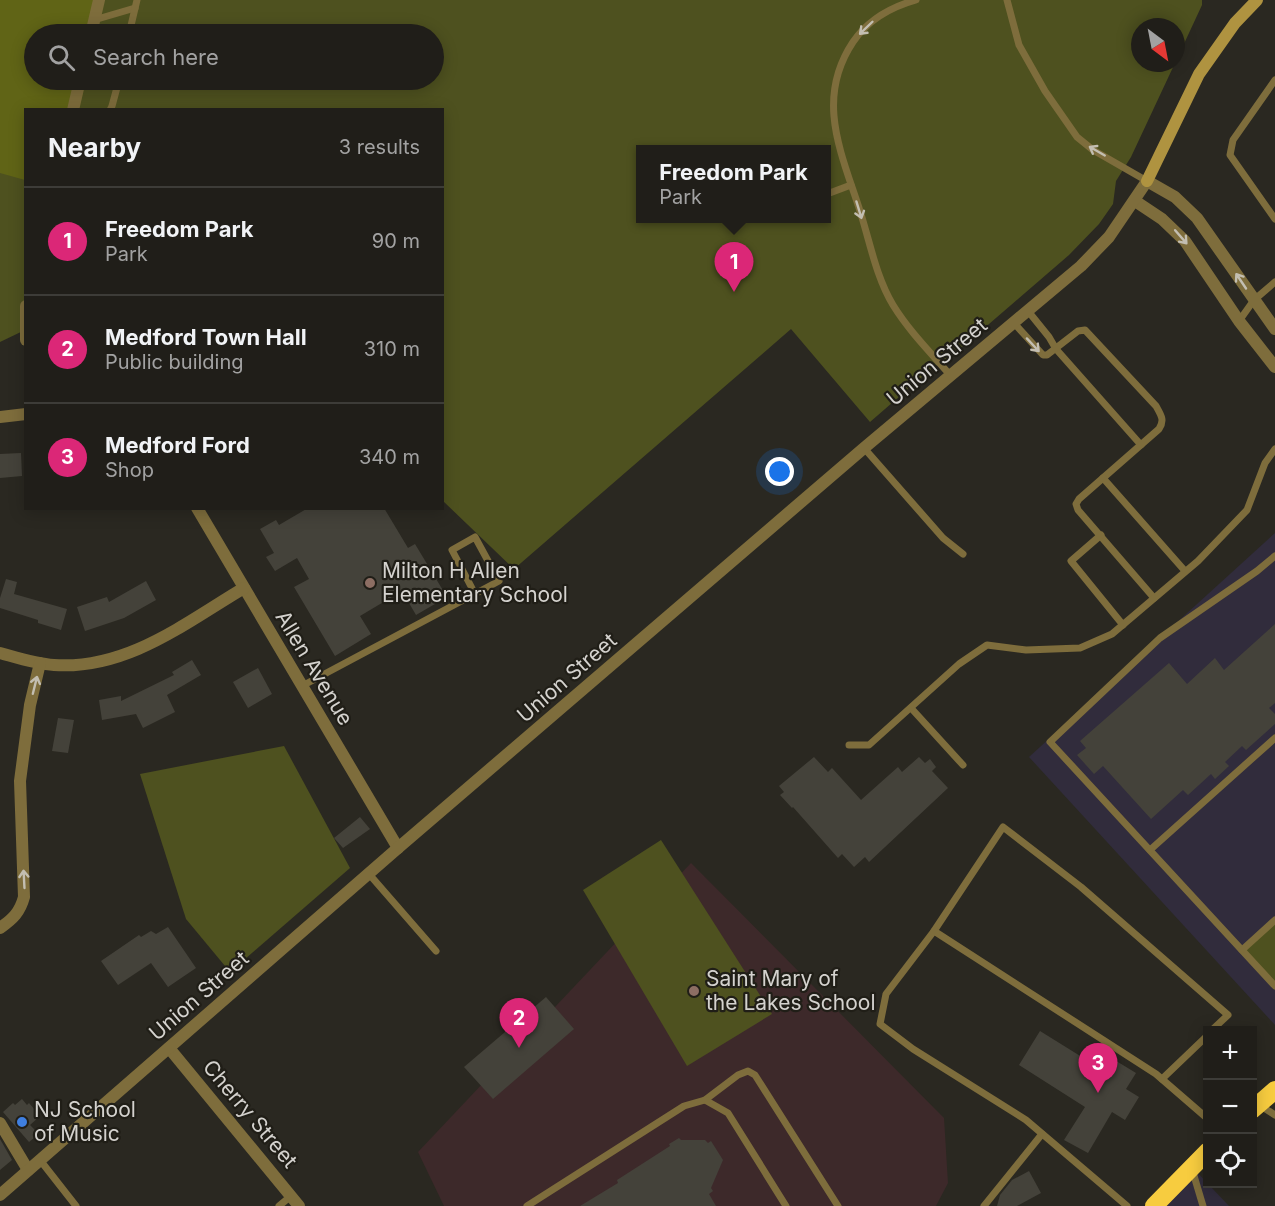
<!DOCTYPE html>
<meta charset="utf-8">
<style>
body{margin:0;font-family:Inter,sans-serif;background:#2d2b26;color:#f1f3f6}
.controls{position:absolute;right:18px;bottom:18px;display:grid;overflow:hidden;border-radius:0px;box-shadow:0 3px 15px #0003}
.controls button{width:54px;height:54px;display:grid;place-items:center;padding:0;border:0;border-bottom:2px solid #3d3c38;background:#201e19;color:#f1f3f6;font:30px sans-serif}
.compass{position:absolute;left:1131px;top:18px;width:54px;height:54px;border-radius:50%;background:#201e19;box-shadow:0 3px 15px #0003;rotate:148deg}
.you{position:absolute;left:780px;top:472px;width:21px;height:21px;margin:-15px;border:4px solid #fff;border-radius:50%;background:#1a73e8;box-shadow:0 0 0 9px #1a73e833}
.badge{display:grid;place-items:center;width:39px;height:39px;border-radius:50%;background:#db2777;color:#fff;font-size:20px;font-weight:700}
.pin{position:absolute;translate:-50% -50px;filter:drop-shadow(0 2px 3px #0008)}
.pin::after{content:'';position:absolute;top:32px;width:21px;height:18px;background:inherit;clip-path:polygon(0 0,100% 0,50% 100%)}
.popup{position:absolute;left:636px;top:145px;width:195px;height:78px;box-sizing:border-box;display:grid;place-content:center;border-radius:0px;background:#201e19;filter:drop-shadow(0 2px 4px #0005);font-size:20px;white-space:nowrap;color:#a2a2a2}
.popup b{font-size:22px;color:#f1f3f6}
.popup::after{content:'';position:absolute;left:50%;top:100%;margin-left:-12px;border:12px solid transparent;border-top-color:#201e19}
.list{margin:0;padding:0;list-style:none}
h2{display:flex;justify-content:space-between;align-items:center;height:78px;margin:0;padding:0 24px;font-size:26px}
h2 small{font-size:20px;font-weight:400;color:#a2a2a2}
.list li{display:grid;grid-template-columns:39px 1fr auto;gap:18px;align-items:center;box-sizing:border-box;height:108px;padding:0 24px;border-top:2px solid #3d3c38}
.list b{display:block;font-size:22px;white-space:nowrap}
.list p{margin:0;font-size:20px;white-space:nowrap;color:#a2a2a2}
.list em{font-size:20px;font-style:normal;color:#a2a2a2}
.icon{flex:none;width:33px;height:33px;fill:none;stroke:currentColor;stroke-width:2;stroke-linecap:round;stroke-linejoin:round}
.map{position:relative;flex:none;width:1275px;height:1206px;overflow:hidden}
.search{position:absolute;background:#201e19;box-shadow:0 3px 15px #0003;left:24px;top:24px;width:420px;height:66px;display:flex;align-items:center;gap:15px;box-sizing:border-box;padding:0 21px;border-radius:33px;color:#a2a2a2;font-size:22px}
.panel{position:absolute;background:#201e19;box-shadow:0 3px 15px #0003;left:24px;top:108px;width:420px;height:402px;border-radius:0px}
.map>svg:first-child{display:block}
</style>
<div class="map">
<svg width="1275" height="1206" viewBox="0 0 1275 1206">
<rect width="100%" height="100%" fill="#2a2821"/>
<g fill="#312c3c">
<polygon points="1275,533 1275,1025 1029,757"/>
<polygon points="1192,1167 1229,1206 1154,1206"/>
</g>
<polygon fill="#3d292a" points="691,863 944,1118 948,1183 936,1206 444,1206 418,1152"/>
<g fill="#4e511f" fill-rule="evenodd">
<path d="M0,0H1202V5L1176,61V27H1140V63H1175L1131,157L1116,181L1113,204L1099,224L1069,255L960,349L930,370L870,422L791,329L514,569L443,501L442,110H26L25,330L0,342ZM34,34H434V80H34ZM641,150H827V218H641Z"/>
<polygon points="284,746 350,868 230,972 186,919 140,774"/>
<polygon points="661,840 772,1014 687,1066 583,890"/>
<polygon points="1275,920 1275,986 1242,950"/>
</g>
<polygon fill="#606416" points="0,0 104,0 96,34 34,34 34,80 86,80 79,109 26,110 25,180 0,173"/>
<g fill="#44423a">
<polygon points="21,453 22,476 0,478 0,454"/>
<polygon points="308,508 384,508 408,548 415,544 447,597 416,615 402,591 360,616 371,634 335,656 294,587 309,579 297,558 275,571 266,557 274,553 260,529 276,520 279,525"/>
<polygon points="6,579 17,582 14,594 67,609 61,630 38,623 38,620 0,608 0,598"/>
<polygon points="146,581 156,600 124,618 85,631 77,607 107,597 109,602"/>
<polygon points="1275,624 1275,703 1269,708 1275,714 1275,724 1246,750 1242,746 1225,762 1229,766 1215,779 1211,774 1188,795 1183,790 1151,819 1103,766 1094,774 1077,755 1086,748 1080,741 1169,663 1187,684 1215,658 1224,670"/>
<polygon points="192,660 201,675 167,695 175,712 143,728 136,714 102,720 99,700 121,696 121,701 174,675 172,672"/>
<polygon points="258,668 272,694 248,708 233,682"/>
<polygon points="58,718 74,720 68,753 52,751"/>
<polygon points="814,757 828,772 832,768 861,800 898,767 902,772 919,757 925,763 930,759 936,767 932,771 948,788 869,862 865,857 854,867 842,854 838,858 793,807 792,808 780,795 784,792 779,786"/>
<polygon points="360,817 370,829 343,848 334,838"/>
<polygon points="168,927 196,968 168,987 151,963 118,985 101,961 139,935 141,937 151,931 156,934"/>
<polygon points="546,997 574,1029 493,1099 464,1067"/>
<polygon points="1040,1031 1106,1072 1113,1059 1136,1073 1126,1089 1139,1097 1125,1120 1112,1112 1088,1153 1064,1140 1085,1107 1019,1065"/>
<polygon points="22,1099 27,1105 29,1103 40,1116 30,1125 39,1134 29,1142 3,1112 13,1103 15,1105"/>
<polygon points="679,1138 681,1140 705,1140 708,1143 711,1141 723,1160 711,1188 713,1191 709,1194 716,1206 580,1206 618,1183 617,1180 670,1146 669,1144"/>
<polygon points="0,1139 12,1160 0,1170"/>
<polygon points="1029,1171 1041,1193 1017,1206 997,1206 1000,1195 1012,1180"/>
</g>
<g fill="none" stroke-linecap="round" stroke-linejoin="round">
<g stroke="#7e6d3c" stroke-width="7">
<path d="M916,0C891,7 868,20 853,42C815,99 841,152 860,211C870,242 876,277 893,305C909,331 931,353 951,376"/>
<polyline points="1007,0 1019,45 1045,91 1077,137 1093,150 1147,181"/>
<polyline points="94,20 135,8"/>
<polyline points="129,34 137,0"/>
<polyline points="1275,80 1233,140 1230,155 1275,219"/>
<polyline points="110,110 112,106 119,80"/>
<polyline points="827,194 851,185"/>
<polyline points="1028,311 1049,337 1056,349 1141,445"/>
<polyline points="1239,321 1254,300 1275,282"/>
<path d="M1014,323L1043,355H1047L1078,331L1085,330L1156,406C1161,415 1165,420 1159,429L1079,499L1076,504L1078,510L1154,598"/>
<polyline points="864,448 943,538 963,554"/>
<polyline points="1103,478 1185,571"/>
<polyline points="1101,535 1071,561 1123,625"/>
<polyline points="1275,556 1257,571 1160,638 1050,742 1275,986"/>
<polyline points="302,686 499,581 475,537 452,550 475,594"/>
<polyline points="911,708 963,765"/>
<polyline points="849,745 869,745 959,664 987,645 1026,650 1080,648 1112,634 1198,561 1247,510 1265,463 1275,449"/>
<polyline points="1150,850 1275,738"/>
<polyline points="369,874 436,951"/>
<polyline points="934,931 1003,827 1081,887 1228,1015 1212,1030"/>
<polyline points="1242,950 1275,920"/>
<polyline points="1162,1079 1208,1035"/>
<polyline points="705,1100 738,1075 748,1071 755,1075 838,1206"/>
<polyline points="1261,1106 1275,1115"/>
<polyline points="40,1160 76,1206"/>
<polyline points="1192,1169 1203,1206"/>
<polyline points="279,1206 291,1196"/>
<polyline points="527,1206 684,1106 705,1100 728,1113 786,1206"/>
<polyline points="984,1206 1042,1134"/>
<polyline points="1127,1206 1026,1120 913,1049 880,1024 886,994 934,931 1156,1074 1208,1119"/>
</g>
<g stroke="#7e6d3c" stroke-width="12">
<polyline points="91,34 99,0"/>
<polyline points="73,110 80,80"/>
<polyline points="1135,201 1162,219 1185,241 1239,321 1275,367"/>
<polyline points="26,306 26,340"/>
<polyline points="0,417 26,414"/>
<polyline points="197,508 398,848"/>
<path d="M0,653C18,658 36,664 54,665C127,670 185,623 244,588"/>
<path d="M0,928C13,919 20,912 24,897L20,781L30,705L40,663"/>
<polyline points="169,1048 299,1206"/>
<polyline points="0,1123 28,1170"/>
<polyline points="0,1195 398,848 864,448 1081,266 1109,237 1147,181 1175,197 1197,218 1275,329"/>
</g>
<polyline stroke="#af9340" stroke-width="12" points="1147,181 1199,74 1235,23 1257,0"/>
<g stroke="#f7cc3f" stroke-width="18">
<polyline points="1252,1110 1275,1090"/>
<polyline points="1154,1206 1208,1151"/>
</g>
</g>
<defs><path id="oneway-shaft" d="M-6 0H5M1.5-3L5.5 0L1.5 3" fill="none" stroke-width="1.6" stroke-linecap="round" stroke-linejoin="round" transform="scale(1.5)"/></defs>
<g stroke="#c3beb1">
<use href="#oneway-shaft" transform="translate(866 28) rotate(136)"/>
<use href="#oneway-shaft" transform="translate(1097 151) rotate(-150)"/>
<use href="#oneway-shaft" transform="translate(859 210) rotate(73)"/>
<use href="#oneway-shaft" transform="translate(1181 237) rotate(49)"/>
<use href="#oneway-shaft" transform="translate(1241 281) rotate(-124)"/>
<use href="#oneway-shaft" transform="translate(1033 345) rotate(47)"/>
<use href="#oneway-shaft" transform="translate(35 685) rotate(-76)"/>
<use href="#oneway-shaft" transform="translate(24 879) rotate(-93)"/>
</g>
<g fill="#8d6e63" stroke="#201e17" stroke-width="2">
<circle cx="370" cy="583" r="6"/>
<circle cx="694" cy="991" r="6"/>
</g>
<circle fill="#3f7fe0" stroke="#201e17" stroke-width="2" cx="22" cy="1122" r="6"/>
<g text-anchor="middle" stroke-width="4.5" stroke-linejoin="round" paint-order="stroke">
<g font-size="21" fill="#d4d2ce" stroke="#201e17">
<text transform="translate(937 362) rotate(-40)" y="7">Union Street</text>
<text transform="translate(314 668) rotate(59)" y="7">Allen Avenue</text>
<text transform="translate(567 678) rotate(-41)" y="7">Union Street</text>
<text transform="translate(199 996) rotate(-41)" y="7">Union Street</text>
<text transform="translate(250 1114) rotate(50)" y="7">Cherry Street</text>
</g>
<g font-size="21" fill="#d4d2ce" stroke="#201e17" text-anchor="start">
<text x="382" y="578">Milton H Allen<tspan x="382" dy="24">Elementary School</tspan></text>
<text x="706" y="986">Saint Mary of<tspan x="706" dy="24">the Lakes School</tspan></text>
<text x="34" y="1117">NJ School<tspan x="34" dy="24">of Music</tspan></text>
</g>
</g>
</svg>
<div class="controls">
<button>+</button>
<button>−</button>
<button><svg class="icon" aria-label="locate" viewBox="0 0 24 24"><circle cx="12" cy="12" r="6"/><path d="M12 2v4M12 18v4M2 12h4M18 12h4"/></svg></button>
</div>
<svg class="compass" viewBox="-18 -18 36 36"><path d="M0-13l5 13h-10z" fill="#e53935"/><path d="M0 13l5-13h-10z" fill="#a2a2a2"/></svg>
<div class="you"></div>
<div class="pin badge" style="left:734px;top:292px">1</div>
<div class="popup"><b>Freedom Park</b>Park</div>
<div class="pin badge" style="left:519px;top:1048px">2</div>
<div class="pin badge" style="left:1098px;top:1093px">3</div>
<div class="search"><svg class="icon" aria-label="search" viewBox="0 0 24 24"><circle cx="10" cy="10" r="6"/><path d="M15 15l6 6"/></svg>Search here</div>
<section class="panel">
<h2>Nearby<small>3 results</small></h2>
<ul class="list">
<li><span class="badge">1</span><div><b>Freedom Park</b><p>Park</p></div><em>90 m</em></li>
<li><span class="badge">2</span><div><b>Medford Town Hall</b><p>Public building</p></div><em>310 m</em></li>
<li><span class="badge">3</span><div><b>Medford Ford</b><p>Shop</p></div><em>340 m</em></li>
</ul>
</section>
</div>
